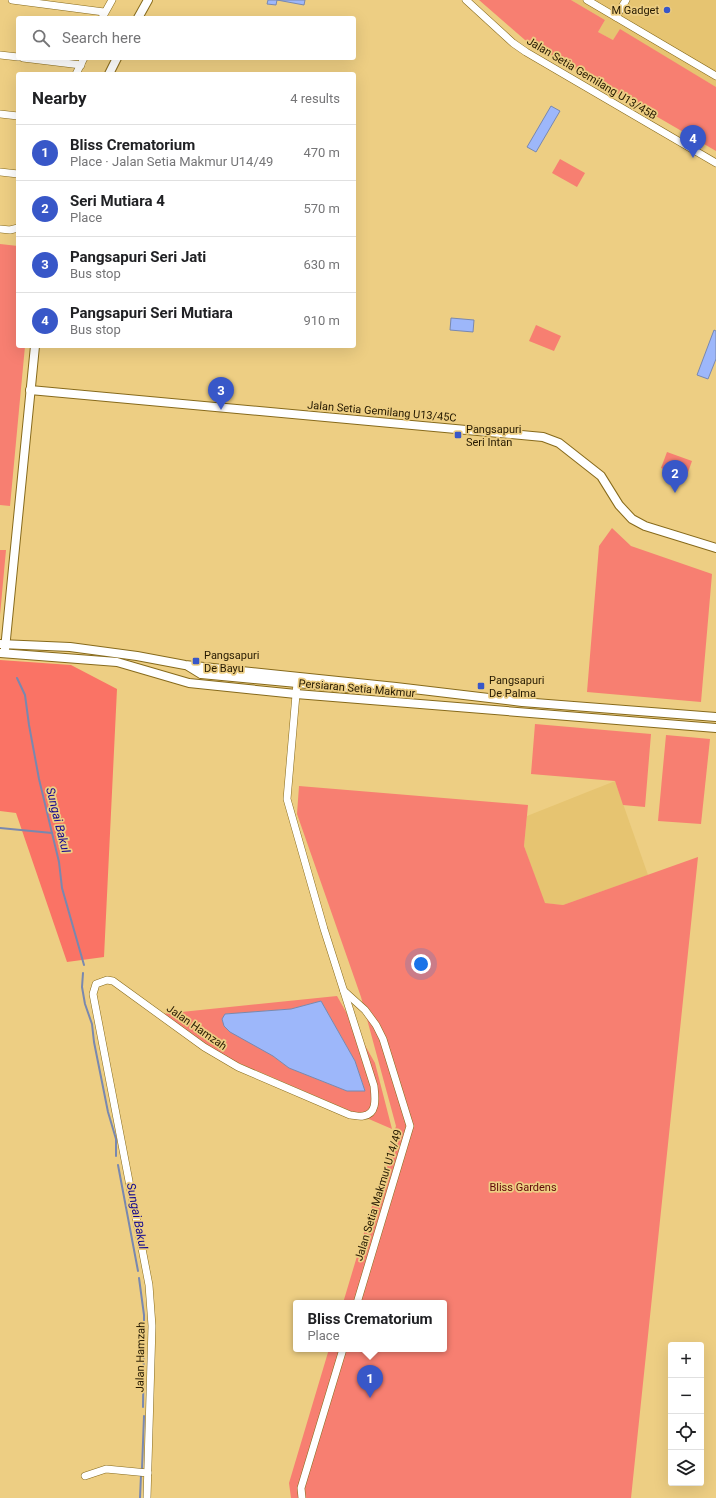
<!DOCTYPE html>
<meta charset="utf-8">
<style>
body{margin:0;font-family:Roboto,sans-serif;background:#f6f6f6;color:#202124}
.controls{position:absolute;right:12px;bottom:12px;display:grid;overflow:hidden;border-radius:4px;box-shadow:0 4px 16px #0002}
.controls button{width:36px;height:36px;display:grid;place-items:center;padding:0;border:0;border-bottom:1px solid #e0e0e0;background:#fff;color:#202124;font:20px sans-serif}
.you{position:absolute;left:421px;top:964px;width:14px;height:14px;margin:-10px;border:3px solid #fff;border-radius:50%;background:#1a73e8;box-shadow:0 0 0 6px #1a73e833}
.badge{display:grid;place-items:center;width:26px;height:26px;border-radius:50%;background:#3857c8;color:#fff;font-size:13px;font-weight:700}
.pin{position:absolute;translate:-50% -33px;filter:drop-shadow(0 1px 2px #0008)}
.pin::after{content:'';position:absolute;top:21px;width:14px;height:12px;background:inherit;clip-path:polygon(0 0,100% 0,50% 100%)}
.popup{position:absolute;left:293px;top:1300px;width:154px;height:52px;box-sizing:border-box;display:grid;place-content:center;border-radius:4px;background:#fff;filter:drop-shadow(0 1px 3px #0005);font-size:13px;white-space:nowrap;color:#757577}
.popup b{font-size:15px;color:#202124}
.popup::after{content:'';position:absolute;left:50%;top:100%;margin-left:-8px;border:8px solid transparent;border-top-color:#fff}
.list{margin:0;padding:0;list-style:none}
h2{display:flex;justify-content:space-between;align-items:center;height:52px;margin:0;padding:0 16px;font-size:17px}
h2 small{font-size:13px;font-weight:400;color:#757577}
.list li{display:grid;grid-template-columns:26px 1fr auto;gap:12px;align-items:center;box-sizing:border-box;height:56px;padding:0 16px;border-top:1px solid #e0e0e0}
.list b{display:block;font-size:15px;white-space:nowrap}
.list p{margin:0;font-size:13px;white-space:nowrap;color:#757577}
.list em{font-size:13px;font-style:normal;color:#757577}
.icon{flex:none;width:22px;height:22px;fill:none;stroke:currentColor;stroke-width:2;stroke-linecap:round;stroke-linejoin:round}
.map{position:relative;flex:none;width:716px;height:1498px;overflow:hidden}
.search{position:absolute;background:#fff;box-shadow:0 4px 16px #0002;left:16px;top:16px;width:340px;height:44px;display:flex;align-items:center;gap:10px;box-sizing:border-box;padding:0 14px;border-radius:4px;color:#757577;font-size:15px}
.panel{position:absolute;background:#fff;box-shadow:0 4px 16px #0002;left:16px;top:72px;width:340px;height:276px;border-radius:4px}
.map>svg:first-child{display:block}
</style>
<div class="map">
<svg width="716" height="1498" viewBox="0 0 716 1498">
<rect width="100%" height="100%" fill="#edce83"/>
<g fill="#e6c471">
<polygon points="571,0 716,0 716,87 620,30 613,40 598,32 605,20"/>
<polygon points="615,781 648,875 563,905 544,903 524,846 527,816"/>
</g>
<g fill="#f77f71" fill-rule="evenodd">
<polygon points="479,0 571,0 605,20 598,32 613,40 620,29 716,87 716,151 525,40"/>
<polygon points="560,159 585,173 577,187 552,173"/>
<polygon points="0,244 18,246 18,346 25,346 10,506 0,505"/>
<polygon points="536,325 561,336 554,351 529,341"/>
<polygon points="667,452 692,461 686,478 661,468"/>
<polygon points="612,528 631,546 712,574 701,702 587,692 599,546"/>
<polygon points="0,550 6,550 0,615"/>
<polygon points="535,724 651,734 645,807 623,805 615,781 531,774"/>
<polygon points="666,735 710,739 701,824 658,821"/>
<polygon points="299,786 528,805 524,846 545,903 563,905 698,857 631,1498 291,1498 289,1483 329,1349 444,1349 444,1303 343,1303 396,1126 361,997 297,814"/>
<path d="M337,996L375,1063L392,1129L227,1058L162,1014ZM321,1001L355,1061L365,1091H347L289,1068L273,1056L225,1014L291,1009Z"/>
</g>
<polygon fill="#fa7365" points="0,660 71,665 117,689 104,957 67,962 16,813 0,811"/>
<g fill="#9db7fa" stroke="#7988af">
<polygon points="268,0 305,0 304,5 277,0 276,5 267,4"/>
<polygon points="551,106 560,111 536,152 527,147"/>
<polygon points="451,318 474,320 473,332 450,330"/>
<polygon points="714,330 716,331 716,359 708,379 697,375"/>
<polygon points="321,1001 355,1061 365,1091 347,1091 289,1068 273,1056 230,1032 224,1026 222,1019 225,1014 291,1009"/>
</g>
<g fill="none" stroke-linecap="round" stroke-linejoin="round">
<g stroke="#7988af" stroke-width="2">
<polyline points="17,678 25,695 29,725 39,779 59,862 62,888 84,965"/>
<polyline points="0,828 52,833"/>
<polyline points="83,973 82,987 85,1004 92,1024 94,1042 108,1112 116,1139 116,1156"/>
<polyline points="118,1165 138,1271"/>
<polyline points="139,1278 144,1315 144,1330"/>
<polyline points="143,1407 144,1336"/>
<polyline points="142,1469 144,1416"/>
<polyline points="140,1498 141,1475"/>
</g>
<g stroke="#876a1b" stroke-width="8">
<g id="minor">
<polyline points="12,0 104,12"/>
<polyline points="466,0 513,43 526,52 716,163"/>
<polyline points="587,0 716,76"/>
<polyline points="616,17 626,0"/>
<polyline points="102,18 112,0"/>
<polyline points="0,55 18,57"/>
<polyline points="23,58 81,65"/>
<polyline points="76,74 84,58"/>
<polyline points="0,114 18,116"/>
<polyline points="0,172 18,174"/>
<polyline points="0,229 10,230 18,228"/>
<polyline points="344,991 365,1010 376,1025 383,1039 410,1126 357,1303"/>
<polyline points="85,1476 106,1469 148,1473"/>
<path d="M147,1498L152,1326L149,1285L93,994L96,984L107,980L113,981L204,1047L238,1067L350,1115C354,1115 359,1117 363,1116C378,1114 375,1097 374,1086L324,929L287,799L297,683"/>
<polyline points="302,1498 301,1488 343,1349"/>
</g>
</g>
<g stroke="#876a1b" stroke-width="10">
<g id="tertiary">
<polyline points="138,18 148,0"/>
<polyline points="109,74 117,58"/>
<polyline points="30,390 543,437 559,443 601,476 619,505 632,519 645,526 716,548"/>
<polyline points="0,644 70,647 137,656 185,665 396,687 522,702 716,717"/>
<polyline points="5,649 35,346"/>
<polyline points="0,653 117,662 189,683 296,694 716,728"/>
<polyline points="188,666 201,674 350,688 361,685"/>
</g>
</g>
<use href="#minor" stroke="#fff" stroke-width="7"/>
<use href="#tertiary" stroke="#fff" stroke-width="8"/>
</g>
<g fill="#3857c8" stroke="#edce83" stroke-width="1.5">
<circle cx="667" cy="10" r="4"/>
<rect x="454" y="431" width="8" height="8" rx="2"/>
<rect x="192" y="657" width="8" height="8" rx="2"/>
<rect x="477" y="682" width="8" height="8" rx="2"/>
</g>
<g text-anchor="middle" stroke-width="3.5" stroke-linejoin="round" paint-order="stroke">
<g font-size="11" fill="#251900" stroke="#edce83" text-anchor="start">
<text x="659" y="14" text-anchor="end">M Gadget</text>
<text x="466" y="433">Pangsapuri<tspan x="466" dy="13">Seri Intan</tspan></text>
<text x="204" y="659">Pangsapuri<tspan x="204" dy="13">De Bayu</tspan></text>
<text x="489" y="684">Pangsapuri<tspan x="489" dy="13">De Palma</tspan></text>
</g>
<g font-size="11" fill="#251900" stroke="#edce83">
<text transform="translate(592 78) rotate(31)" y="4">Jalan Setia Gemilang U13/45B</text>
<text transform="translate(382 411) rotate(5)" y="4">Jalan Setia Gemilang U13/45C</text>
<text transform="translate(357 688) rotate(5)" y="4">Persiaran Setia Makmur</text>
<text transform="translate(197 1027) rotate(35)" y="4">Jalan Hamzah</text>
<text transform="translate(378 1195) rotate(-73)" y="4">Jalan Setia Makmur U14/49</text>
<text transform="translate(140 1357) rotate(-89)" y="4">Jalan Hamzah</text>
</g>
<g font-size="11" fill="#5f0808" stroke="#edce83">
<text x="523" y="1191">Bliss Gardens</text>
</g>
<g font-size="12" font-style="italic" fill="#100590" stroke="#edce83">
<text transform="translate(58 820) rotate(76)" y="4">Sungai Bakul</text>
<text transform="translate(137 1216) rotate(79)" y="4">Sungai Bakul</text>
</g>
</g>
</svg>
<div class="controls">
<button>+</button>
<button>−</button>
<button><svg class="icon" aria-label="locate" viewBox="0 0 24 24"><circle cx="12" cy="12" r="6"/><path d="M12 2v4M12 18v4M2 12h4M18 12h4"/></svg></button>
<button><svg class="icon" aria-label="layers" viewBox="0 0 24 24"><path d="M12 4l9 5-9 5-9-5zM3 14l9 5 9-5"/></svg></button>
</div>
<div class="you"></div>
<div class="pin badge" style="left:370px;top:1398px">1</div>
<div class="popup"><b>Bliss Crematorium</b>Place</div>
<div class="pin badge" style="left:675px;top:493px">2</div>
<div class="pin badge" style="left:221px;top:410px">3</div>
<div class="pin badge" style="left:693px;top:158px">4</div>
<div class="search"><svg class="icon" aria-label="search" viewBox="0 0 24 24"><circle cx="10" cy="10" r="6"/><path d="M15 15l6 6"/></svg>Search here</div>
<section class="panel">
<h2>Nearby<small>4 results</small></h2>
<ul class="list">
<li><span class="badge">1</span><div><b>Bliss Crematorium</b><p>Place · Jalan Setia Makmur U14/49</p></div><em>470 m</em></li>
<li><span class="badge">2</span><div><b>Seri Mutiara 4</b><p>Place</p></div><em>570 m</em></li>
<li><span class="badge">3</span><div><b>Pangsapuri Seri Jati</b><p>Bus stop</p></div><em>630 m</em></li>
<li><span class="badge">4</span><div><b>Pangsapuri Seri Mutiara</b><p>Bus stop</p></div><em>910 m</em></li>
</ul>
</section>
</div>
